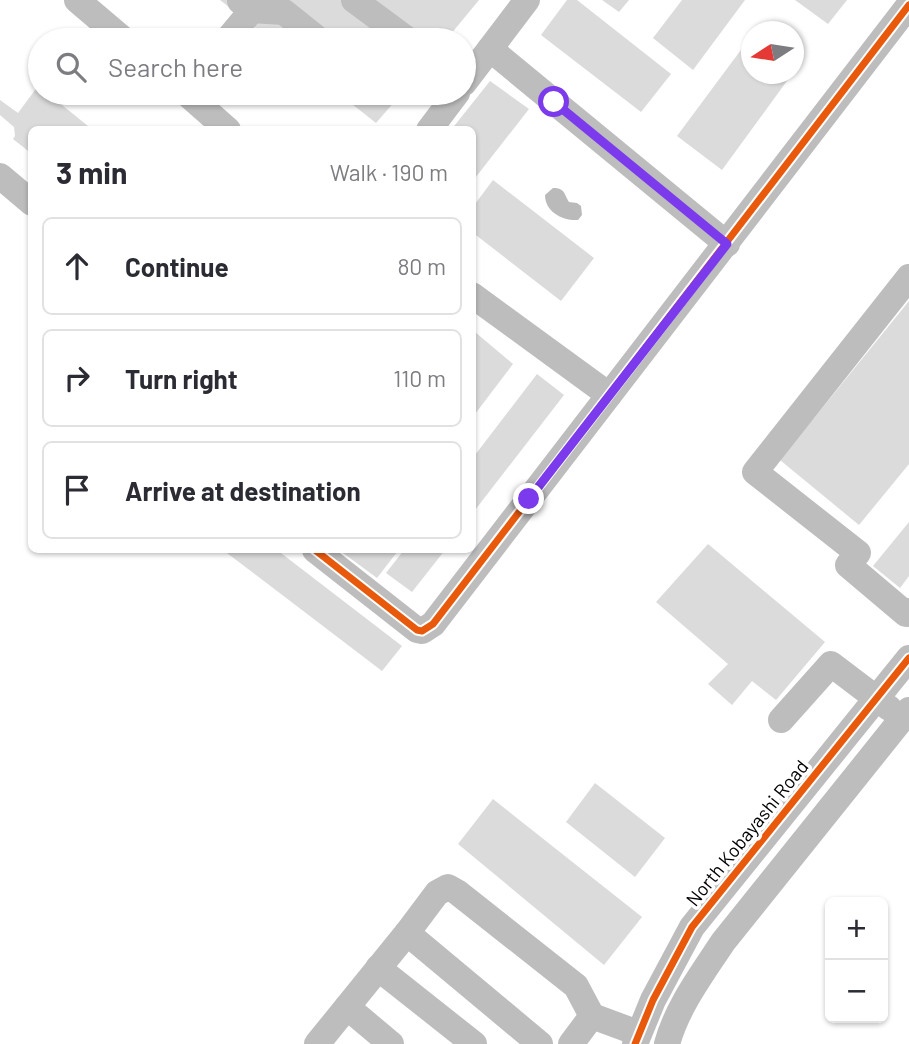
<!DOCTYPE html>
<meta charset="utf-8">
<style>
body{margin:0;font-family:Barlow,sans-serif;background:#f2f2f3;color:#2b2b33}
.controls{position:absolute;right:21px;bottom:21px;display:grid;overflow:hidden;border-radius:10px;box-shadow:0 2px 5px #0004}
.controls button{width:63px;height:63px;display:grid;place-items:center;padding:0;border:0;border-bottom:2px solid #e1e1e2;background:#fff;color:#2b2b33;font:35px sans-serif}
.compass{position:absolute;left:741px;top:21px;width:63px;height:63px;border-radius:50%;background:#fff;box-shadow:0 2px 5px #0004;rotate:258deg}
.stop{position:absolute;width:21px;height:21px;margin:-16px;border:5px solid #7c3aed;border-radius:50%;background:#fff}
.stop.end{background:#7c3aed;border-color:#fff;box-shadow:0 2px 7px #0008}
.list{margin:0;padding:0;list-style:none}
h2{display:flex;justify-content:space-between;align-items:center;height:91px;margin:0;padding:0 28px;font-size:30px}
h2 small{font-size:23px;font-weight:400;color:#7c7c81}
.list li{display:grid;grid-template-columns:46px 1fr auto;gap:21px;align-items:center;box-sizing:border-box;height:98px;margin:0 14px 14px;padding:0 14px;border:2px solid #e1e1e2;border-radius:10px}
.list b{display:block;font-size:26px;white-space:nowrap}
.list em{font-size:23px;font-style:normal;color:#7c7c81}
.icon{flex:none;width:38px;height:38px;fill:none;stroke:currentColor;stroke-width:2;stroke-linecap:round;stroke-linejoin:round}
.map{position:relative;flex:none;width:909px;height:1044px;overflow:hidden}
.search{position:absolute;background:#fff;box-shadow:0 2px 5px #0004;left:28px;top:28px;width:448px;height:77px;display:flex;align-items:center;gap:18px;box-sizing:border-box;padding:0 24px;border-radius:38px;color:#7c7c81;font-size:26px}
.panel{position:absolute;background:#fff;box-shadow:0 2px 5px #0004;left:28px;top:126px;width:448px;height:427px;border-radius:10px}
.map>svg:first-child{display:block}
</style>
<div class="map">
<svg width="909" height="1044" viewBox="0 0 909 1044">
<rect width="100%" height="100%" fill="#fff"/>
<path fill="#bababa" d="M553,188C565,188 564,194 569,202L577,203L581,206L582,215L578,220C563,221 545,212 545,195Z"/>
<g fill="#dbdbdb">
<polygon points="220,0 479,0 446,40 271,40"/>
<polygon points="567,0 577,0 671,74 641,112 541,35"/>
<polygon points="602,0 629,0 619,12"/>
<polygon points="682,0 745,0 693,70 653,38"/>
<polygon points="795,0 847,0 828,24"/>
<polygon points="752,35 752,74 792,74 722,170 677,136"/>
<polygon points="490,81 529,109 472,182 472,130 451,130"/>
<polygon points="38,86 40,93 47,93 93,130 32,130 32,154 13,139 15,136 14,127 0,115 0,100 18,113"/>
<polygon points="338,93 402,93 376,123"/>
<polygon points="493,180 594,258 561,301 472,232 472,208"/>
<polygon points="909,301 909,464 859,525 780,460"/>
<polygon points="475,332 513,364 472,418 472,336"/>
<polygon points="537,374 564,395 472,514 472,459"/>
<polygon points="909,522 909,576 900,588 873,566"/>
<polygon points="708,544 825,642 776,700 752,681 732,705 708,684 728,664 656,602"/>
<polygon points="223,550 277,550 402,646 382,671"/>
<polygon points="339,550 393,550 397,552 377,578"/>
<polygon points="404,550 445,550 412,592 386,573"/>
<polygon points="595,783 665,838 635,877 566,822"/>
<polygon points="493,799 642,917 604,965 458,844"/>
</g>
<g fill="none" stroke-linecap="round" stroke-linejoin="round">
<g stroke="#bdbdbd" stroke-width="26">
<polyline points="77,0 124,40"/>
<polyline points="354,0 408,40"/>
<polyline points="252,10 284,12 319,40"/>
<polyline points="227,40 252,10 240,1"/>
<polyline points="490,49 727,244"/>
<polyline points="464,83 527,0"/>
<polyline points="186,93 228,130"/>
<polyline points="429,130 457,93"/>
<polyline points="0,176 32,203"/>
<polyline points="909,277 755,472 858,553 848,565 906,614 909,611"/>
<polyline points="472,295 609,395"/>
<polyline points="315,550 417,630 422,631 433,624 909,5"/>
<polyline points="781,720 831,664 889,708"/>
<polyline points="378,968 474,1044"/>
<polyline points="347,1007 391,1044"/>
<polyline points="317,1044 407,933"/>
<polyline points="540,1044 407,933 437,893 448,887 457,892 576,986 592,1016 638,1033"/>
<polyline points="571,1044 592,1016"/>
<polyline points="635,1044 653,1000 692,927 909,658"/>
<path d="M667,1044C677,1007 702,974 723,942L909,710"/>
</g>
<g stroke="#fff" stroke-width="11">
<g id="cycleway">
<polyline points="315,550 417,630 422,631 433,624 909,5"/>
<polyline points="635,1044 653,1000 692,927 909,658"/>
</g>
</g>
<use href="#cycleway" stroke="#e8590c" stroke-width="7"/>
</g>
<g fill="none" stroke-linecap="round" stroke-linejoin="round">
<polyline stroke="#7c3aed" stroke-width="9" points="529,499 727,244 554,102"/>
</g>
<g text-anchor="middle" stroke-width="7" stroke-linejoin="round" paint-order="stroke">
<g font-size="19" fill="#000" stroke="#fff">
<text transform="translate(747 833) rotate(-51)" y="7">North Kobayashi Road</text>
</g>
</g>
</svg>
<div class="controls">
<button>+</button>
<button>−</button>
</div>
<svg class="compass" viewBox="-18 -18 36 36"><path d="M0-13l5 13h-10z" fill="#e53935"/><path d="M0 13l5-13h-10z" fill="#7c7c81"/></svg>
<div class="stop" style="left:554px;top:102px"></div>
<div class="stop end" style="left:529px;top:499px"></div>
<div class="search"><svg class="icon" aria-label="search" viewBox="0 0 24 24"><circle cx="10" cy="10" r="6"/><path d="M15 15l6 6"/></svg>Search here</div>
<section class="panel">
<h2>3 min<small>Walk · 190 m</small></h2>
<ul class="list">
<li><svg class="icon" aria-label="ahead" viewBox="0 0 24 24"><path d="M12 20V5M6 11l6-6 6 6"/></svg><div><b>Continue</b></div><em>80 m</em></li>
<li><svg class="icon" aria-label="right" viewBox="0 0 24 24"><path d="M7 20v-9h11M14 6l5 5-5 5"/></svg><div><b>Turn right</b></div><em>110 m</em></li>
<li><svg class="icon" aria-label="arrive" viewBox="0 0 24 24"><path d="M6 21V4h12l-3 4 3 4H6"/></svg><div><b>Arrive at destination</b></div></li>
</ul>
</section>
</div>
